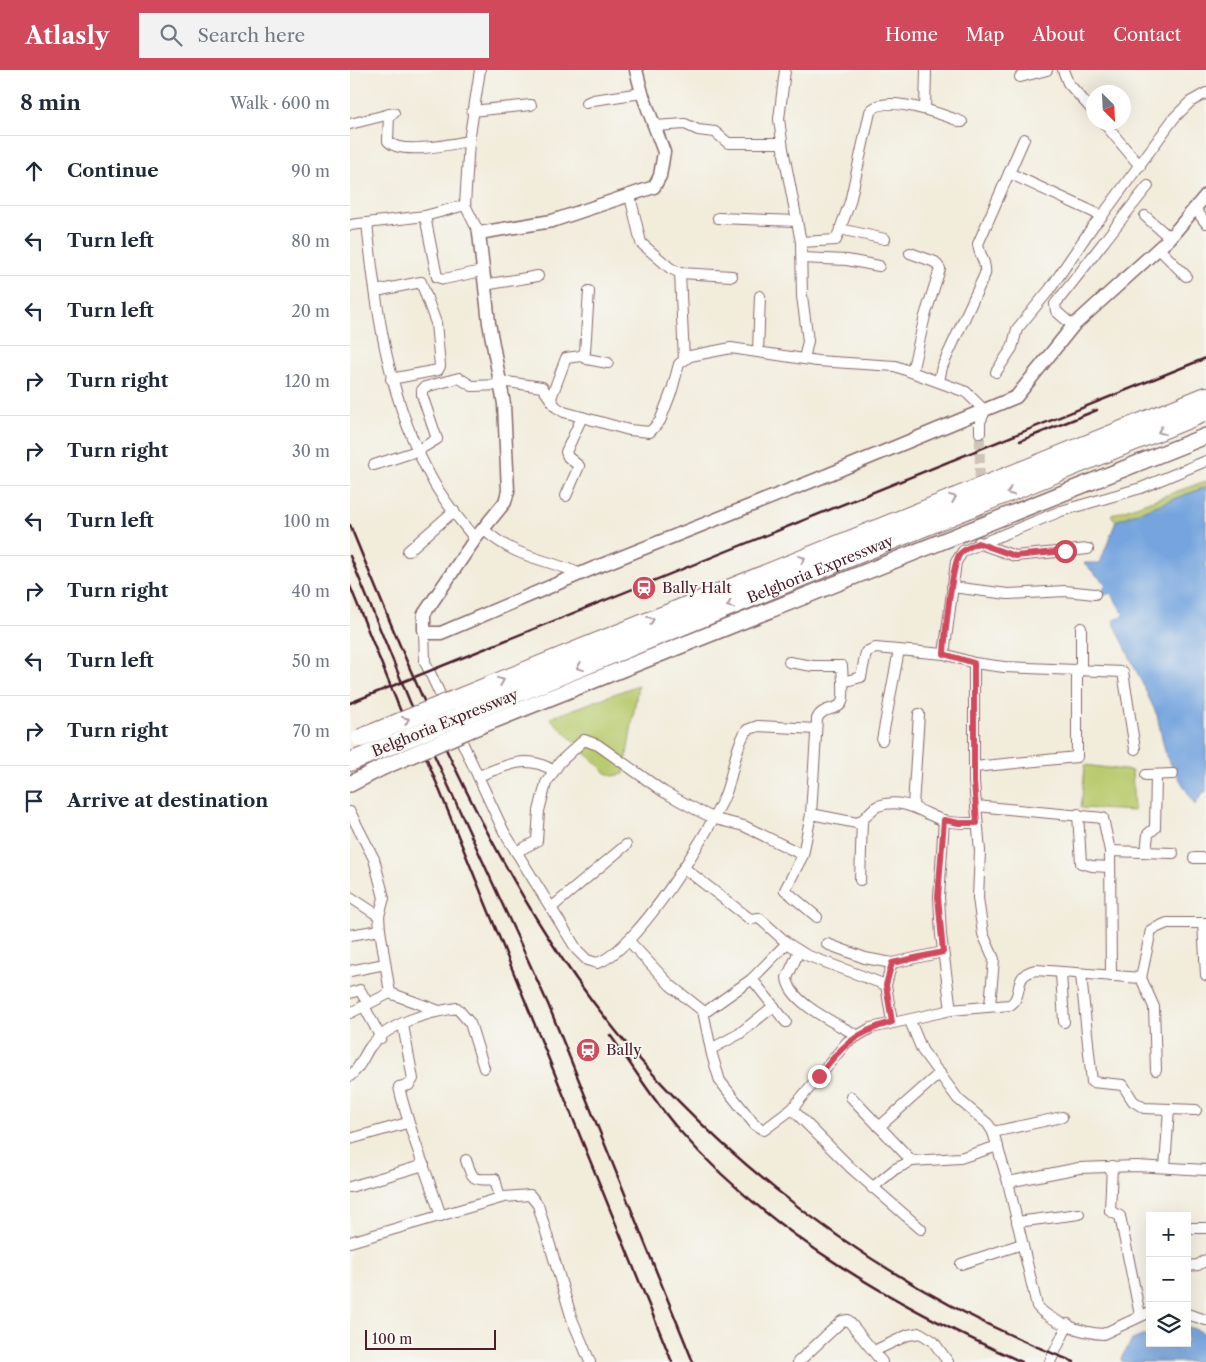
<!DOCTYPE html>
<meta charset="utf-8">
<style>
body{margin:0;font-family:"Libre Caslon Text",serif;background:#f2f2f3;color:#1f2937}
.controls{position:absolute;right:15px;bottom:15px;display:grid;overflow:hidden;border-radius:0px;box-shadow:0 5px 20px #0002}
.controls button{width:45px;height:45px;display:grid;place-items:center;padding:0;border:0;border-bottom:1px solid #e0e1e3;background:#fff;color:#1f2937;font:25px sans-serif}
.compass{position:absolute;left:736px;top:15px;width:45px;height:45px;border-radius:50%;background:#fff;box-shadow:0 5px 20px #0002;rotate:156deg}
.scale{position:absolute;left:15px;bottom:12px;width:131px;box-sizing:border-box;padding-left:5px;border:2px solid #4a1f2b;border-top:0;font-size:14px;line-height:18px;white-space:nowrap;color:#4a1f2b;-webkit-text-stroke:4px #f6f6f2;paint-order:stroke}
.stop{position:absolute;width:15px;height:15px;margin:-11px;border:4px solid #d1495b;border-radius:50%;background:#fff}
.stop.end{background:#d1495b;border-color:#fff;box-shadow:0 1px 5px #0008}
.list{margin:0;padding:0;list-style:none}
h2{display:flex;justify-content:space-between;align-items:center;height:65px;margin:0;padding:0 20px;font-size:21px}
h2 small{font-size:16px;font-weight:400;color:#747a83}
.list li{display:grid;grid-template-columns:32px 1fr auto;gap:15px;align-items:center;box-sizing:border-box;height:70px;padding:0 20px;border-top:1px solid #e0e1e3}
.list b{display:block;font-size:19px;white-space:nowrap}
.list em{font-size:16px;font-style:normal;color:#747a83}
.icon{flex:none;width:28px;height:28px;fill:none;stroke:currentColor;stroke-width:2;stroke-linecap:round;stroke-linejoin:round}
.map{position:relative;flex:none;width:856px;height:1292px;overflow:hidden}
header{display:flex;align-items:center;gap:30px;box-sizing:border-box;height:70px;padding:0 25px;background:#d1495b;color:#fff}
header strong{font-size:24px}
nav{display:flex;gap:28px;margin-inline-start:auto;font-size:18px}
.search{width:350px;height:45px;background:#f2f2f3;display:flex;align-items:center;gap:12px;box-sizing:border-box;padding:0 18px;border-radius:0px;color:#747a83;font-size:19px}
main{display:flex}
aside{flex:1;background:#fff}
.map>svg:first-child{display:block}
</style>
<header>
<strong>Atlasly</strong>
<div class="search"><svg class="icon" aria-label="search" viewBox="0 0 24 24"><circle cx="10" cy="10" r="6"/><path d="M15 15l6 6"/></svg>Search here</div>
<nav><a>Home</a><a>Map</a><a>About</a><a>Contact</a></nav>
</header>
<main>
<aside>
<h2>8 min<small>Walk · 600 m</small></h2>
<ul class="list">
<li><svg class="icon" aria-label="ahead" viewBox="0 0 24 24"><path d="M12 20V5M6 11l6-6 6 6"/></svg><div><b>Continue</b></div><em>90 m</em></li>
<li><svg class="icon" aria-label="left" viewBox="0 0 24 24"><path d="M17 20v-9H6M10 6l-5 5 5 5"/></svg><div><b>Turn left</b></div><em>80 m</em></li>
<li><svg class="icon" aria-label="left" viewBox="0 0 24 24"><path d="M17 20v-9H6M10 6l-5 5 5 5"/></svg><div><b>Turn left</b></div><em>20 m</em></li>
<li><svg class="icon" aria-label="right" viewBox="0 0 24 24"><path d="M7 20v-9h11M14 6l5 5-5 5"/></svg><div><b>Turn right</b></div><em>120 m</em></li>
<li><svg class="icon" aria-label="right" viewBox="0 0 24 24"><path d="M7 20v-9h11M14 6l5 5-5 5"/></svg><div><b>Turn right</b></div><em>30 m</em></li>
<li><svg class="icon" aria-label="left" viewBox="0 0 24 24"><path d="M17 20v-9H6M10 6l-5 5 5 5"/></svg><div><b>Turn left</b></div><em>100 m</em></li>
<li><svg class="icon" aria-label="right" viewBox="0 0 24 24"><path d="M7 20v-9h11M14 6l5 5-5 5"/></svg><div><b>Turn right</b></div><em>40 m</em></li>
<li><svg class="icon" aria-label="left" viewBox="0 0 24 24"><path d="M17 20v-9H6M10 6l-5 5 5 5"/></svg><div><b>Turn left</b></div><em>50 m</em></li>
<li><svg class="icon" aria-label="right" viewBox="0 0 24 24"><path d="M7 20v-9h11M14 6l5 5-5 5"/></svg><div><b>Turn right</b></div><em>70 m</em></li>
<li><svg class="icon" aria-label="arrive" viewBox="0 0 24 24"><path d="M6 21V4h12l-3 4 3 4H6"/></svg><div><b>Arrive at destination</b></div></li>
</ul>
</aside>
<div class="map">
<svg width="856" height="1292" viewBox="0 0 856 1292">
<rect width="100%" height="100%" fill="#f6f6f2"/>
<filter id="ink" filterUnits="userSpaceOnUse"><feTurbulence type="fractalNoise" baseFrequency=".02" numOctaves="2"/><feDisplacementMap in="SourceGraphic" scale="10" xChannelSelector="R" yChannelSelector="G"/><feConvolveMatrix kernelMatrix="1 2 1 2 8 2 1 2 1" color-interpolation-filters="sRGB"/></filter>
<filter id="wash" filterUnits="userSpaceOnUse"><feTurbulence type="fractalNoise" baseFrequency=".0096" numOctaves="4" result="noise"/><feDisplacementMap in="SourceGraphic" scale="20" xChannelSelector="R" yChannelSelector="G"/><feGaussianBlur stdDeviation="1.12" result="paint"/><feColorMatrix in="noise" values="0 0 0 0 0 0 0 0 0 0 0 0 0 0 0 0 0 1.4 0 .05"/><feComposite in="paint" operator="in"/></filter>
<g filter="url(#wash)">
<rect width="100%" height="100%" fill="#f2ecdb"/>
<g fill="#b9cb6e" stroke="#82754c">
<polygon points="856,411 856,417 766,451 761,445"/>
<polygon points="288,615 274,704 263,706 255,702 200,648"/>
<polygon points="735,695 782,701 784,741 731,738"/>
</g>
<g fill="#74a4de" stroke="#5f6284">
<polygon points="856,417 856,722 853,722 845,735 816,686 807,645 763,551 774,545 761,523 749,527 756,515 734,493 750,493 766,451"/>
<polygon points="837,1256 856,1264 856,1292 772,1292 771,1288 782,1270 800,1263 800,1273 837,1273"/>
</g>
</g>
<g filter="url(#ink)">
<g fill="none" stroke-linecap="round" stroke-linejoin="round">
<polyline stroke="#d0c3b8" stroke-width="10" stroke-dasharray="10 5" stroke-linecap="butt" points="629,468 630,363"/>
<g stroke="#856769" stroke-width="12">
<g id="minor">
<polyline points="435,0 429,49 433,79 451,172 452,226 458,271 454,289"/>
<polyline points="713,0 718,13 744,42"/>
<polyline points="670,7 697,0"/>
<polyline points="236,33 243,30 292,23"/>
<polyline points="575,39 576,0"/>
<polyline points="122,41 181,35"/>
<path d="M39,44L38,71C50,86 102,74 119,71"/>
<polyline points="753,52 790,96"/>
<polyline points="0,54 44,43"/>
<polyline points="305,56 335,54 348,60 365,62 378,73 432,73"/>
<polyline points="659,103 752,146 824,48 840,32 856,23"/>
<polyline points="280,126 291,173 320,198 330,203 382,206"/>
<polyline points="115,135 129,163"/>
<polyline points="846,140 856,153"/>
<polyline points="75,146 87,207 94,209 132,201"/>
<polyline points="795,146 820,168"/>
<polyline points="368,148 447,151"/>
<path d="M17,153C26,242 39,334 84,413C95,433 111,451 125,469"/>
<polyline points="0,155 75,146 115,135 119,71 130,0"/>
<polyline points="490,159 535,169"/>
<path d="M451,172L486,170L500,132L520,42C533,22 594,45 612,52"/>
<polyline points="809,179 836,206"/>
<polyline points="560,183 585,192 590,199 575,246 562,302"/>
<polyline points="452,188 497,190 529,196"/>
<polyline points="330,203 334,290"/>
<polyline points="134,215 188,206"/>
<polyline points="26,221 71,212 86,253 90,296 88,300 41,309"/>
<path d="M723,256L706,241L705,234C737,195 766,155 798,116"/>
<polyline points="408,282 410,226"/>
<polyline points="231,286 237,289 258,293"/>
<polyline points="646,302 662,278 667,259 700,219 743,156 752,146"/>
<polyline points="150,311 192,317 206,337 214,342 279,360 300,362 310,351 322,320 329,294 340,286 381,278 467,291 545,296 616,322 635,341 630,352 630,363"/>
<path d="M589,311L592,297L635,204C637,192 629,186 628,174L674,69"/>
<polyline points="201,328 216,288 231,286 235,282 239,221"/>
<polyline points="24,395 67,381 87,369 72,325 72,320 75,317 109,308 122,316 151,315"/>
<polyline points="216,426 229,396 218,387 216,382 232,347"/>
<path d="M133,459C167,489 191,487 231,504"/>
<polyline points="629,472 628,473 665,486 738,479"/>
<polyline points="58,481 104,441"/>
<polyline points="602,517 658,524 715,521 745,524"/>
<polyline points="74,560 75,592 96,637"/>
<polyline points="594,584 606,492 613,481 711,441 791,418 856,391"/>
<polyline points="439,592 463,596 492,596 493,612"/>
<polyline points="624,593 654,597 773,602 785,679"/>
<polyline points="731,599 731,558"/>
<path d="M106,659L154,762L227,880L237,890L247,893C286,881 359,763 375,725C383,706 385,676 397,660L408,656L466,659"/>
<polyline points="532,670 549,580"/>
<polyline points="624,697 727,687 727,599"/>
<polyline points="796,705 823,704"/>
<path d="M128,706C156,696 176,683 204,701"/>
<polyline points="563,736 569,644"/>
<polyline points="626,736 753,748 760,781 761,906"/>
<polyline points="0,742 24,789 34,828 29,846 30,860 40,923"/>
<path d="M461,744L467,649C472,636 489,641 492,632C494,626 493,618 493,612L511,607L516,582L525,578L594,584L624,593V712L630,781L628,828L633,864L644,889L640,936"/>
<polyline points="728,744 731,793 742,796 759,797"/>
<polyline points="760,781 823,783"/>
<path d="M166,782L187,771L189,741L196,713L210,692L234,670L248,675L314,722L347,740L365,749L394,756L453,785L461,744L507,753C516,750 519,740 528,736C552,727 571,742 592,750C603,754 615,753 627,753"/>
<polyline points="796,782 798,764 805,758 806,705"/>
<polyline points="453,785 435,820 467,847"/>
<polyline points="844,788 856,788"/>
<polyline points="334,798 400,849 409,848 437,873 456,885 536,915"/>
<polyline points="510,810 512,750"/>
<polyline points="0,827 29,846"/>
<polyline points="201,838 276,775"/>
<polyline points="853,853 856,905"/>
<polyline points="0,865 30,860"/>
<polyline points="278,870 320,915 353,941 362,985 370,1011 405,1055 414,1060 442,1039 497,972 521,958 601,940 591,865 589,827 594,750"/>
<polyline points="477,874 515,888 542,893"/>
<path d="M449,881L437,908C440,934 488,954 508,966"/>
<polyline points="0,901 35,894"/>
<polyline points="711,903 714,952"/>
<polyline points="731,905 742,1012 773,1015 783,1031 794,1038 846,1040"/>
<polyline points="791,908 804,937 806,1000"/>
<polyline points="402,909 436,952"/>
<polyline points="0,923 10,920 18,934"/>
<polyline points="40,923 89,941"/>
<polyline points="14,936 31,968"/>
<path d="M601,940L660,935C675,925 661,905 686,900L791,908L801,860L817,853H856"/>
<polyline points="0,943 40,923"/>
<polyline points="354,943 402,909 437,873"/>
<path d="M560,951L572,980L608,1029L638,1054L643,1062L658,1112L687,1236C700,1252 733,1263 753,1264L800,1242"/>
<polyline points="542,952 536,915 542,893 593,882"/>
<path d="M53,955L63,1009L59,1015L49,1017C59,1061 77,1103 91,1146"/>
<polyline points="361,979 389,964 424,936"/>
<path d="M0,1006C10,998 13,987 20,977C38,953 79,942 107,938L120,953L134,998"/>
<polyline points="501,1027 562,1091"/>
<polyline points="442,1039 501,1098 571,1159"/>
<polyline points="529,1057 590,1003"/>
<polyline points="643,1062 712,1047"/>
<polyline points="0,1069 57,1053"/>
<path d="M116,1090C123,1111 123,1110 145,1109L150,1128"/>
<polyline points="762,1096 760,1141 770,1146 790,1245"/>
<polyline points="815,1097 819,1039"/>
<polyline points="658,1112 729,1098 786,1096 856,1100"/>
<polyline points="0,1117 74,1095"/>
<polyline points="522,1118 545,1099 562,1091 610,1088 648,1076"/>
<polyline points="667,1152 729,1144"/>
<polyline points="837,1158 856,1158"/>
<polyline points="0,1172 154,1127 180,1125 188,1135 222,1249 240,1292"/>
<polyline points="611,1194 672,1174"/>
<polyline points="837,1196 848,1195 856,1190"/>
<polyline points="837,1244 856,1250"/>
<polyline points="524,1281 558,1265 570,1263 583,1271 598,1292"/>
<polyline points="448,1292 492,1251 498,1250 532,1292"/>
<polyline points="700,1292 718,1254"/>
</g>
</g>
<g stroke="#856769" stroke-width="15">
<polyline id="tertiary" points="286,0 292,23 314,82 310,106 304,117 202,151 129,163 139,253 154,334 158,421 155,432 125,469 74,544 74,560 80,563 91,563 244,498 470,408 666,327 723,256 820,168 856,125"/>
</g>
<g stroke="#856769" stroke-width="18">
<g id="primary">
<polyline points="117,661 856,366"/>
<polyline points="0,714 31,698"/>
</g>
</g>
<g stroke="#856769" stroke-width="20">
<g id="motorway">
<polyline points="106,629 856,326"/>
<path id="s1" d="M111,646L856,342"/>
<polyline points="0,692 17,685"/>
</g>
</g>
<use href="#minor" stroke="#fff" stroke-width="10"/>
<use href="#tertiary" stroke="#fff" stroke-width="12"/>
<use href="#primary" stroke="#fff" stroke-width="15"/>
<use href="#motorway" stroke="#fff" stroke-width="18"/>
<g stroke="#4a1f2b" stroke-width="2.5">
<polyline points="670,371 747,340"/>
<path d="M0,455C57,595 115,736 196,864C318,1057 512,1210 724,1292"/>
<polyline points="0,486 60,632 198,934 343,1292"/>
<polyline points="0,516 62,669"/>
<polyline points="0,633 856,288"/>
<polyline points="65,660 322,1292"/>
<path d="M260,965C283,996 303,1031 329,1060C421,1165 546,1236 672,1292"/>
</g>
<g stroke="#856769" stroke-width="18" stroke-linecap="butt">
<polyline id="primary-bridge" points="31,698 117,661"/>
</g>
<g stroke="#856769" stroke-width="20" stroke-linecap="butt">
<g id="motorway-bridge">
<polyline points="11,668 106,629"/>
<polyline points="17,685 111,646"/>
</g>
</g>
<use href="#primary-bridge" stroke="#fff" stroke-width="15"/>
<use href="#motorway-bridge" stroke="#fff" stroke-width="18"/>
</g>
<defs><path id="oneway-chevron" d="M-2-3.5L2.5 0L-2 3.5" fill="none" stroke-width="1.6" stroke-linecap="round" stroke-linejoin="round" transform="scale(1.25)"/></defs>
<g stroke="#ae9aa0">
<use href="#oneway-chevron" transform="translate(811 361) rotate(158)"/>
<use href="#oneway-chevron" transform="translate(660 422) rotate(158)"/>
<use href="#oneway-chevron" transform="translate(603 428) rotate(-22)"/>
<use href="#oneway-chevron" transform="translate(452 489) rotate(-22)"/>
<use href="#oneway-chevron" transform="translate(380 535) rotate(158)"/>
<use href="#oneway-chevron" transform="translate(301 550) rotate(-22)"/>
<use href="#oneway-chevron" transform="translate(230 597) rotate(158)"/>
<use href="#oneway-chevron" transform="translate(151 611) rotate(-22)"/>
<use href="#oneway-chevron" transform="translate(56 650) rotate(-23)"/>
</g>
</g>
<g fill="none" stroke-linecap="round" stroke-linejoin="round" filter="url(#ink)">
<path stroke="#d1495b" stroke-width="6" d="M469,1006C490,977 506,962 542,952L536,915L542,893L593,882L588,827L594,750L609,753H627L624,712V593L594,584C595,565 601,500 609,485C613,479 622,476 628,473L665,486L715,481"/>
</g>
<defs>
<g id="station-disc" transform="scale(1.25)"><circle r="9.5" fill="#d1495b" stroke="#f6f6f2"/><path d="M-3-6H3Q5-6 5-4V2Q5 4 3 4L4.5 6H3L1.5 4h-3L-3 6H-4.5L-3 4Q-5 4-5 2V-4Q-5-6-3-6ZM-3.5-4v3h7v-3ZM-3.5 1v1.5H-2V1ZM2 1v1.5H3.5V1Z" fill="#fff"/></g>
</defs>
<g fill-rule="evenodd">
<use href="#station-disc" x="294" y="518"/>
<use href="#station-disc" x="238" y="980"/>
</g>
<g text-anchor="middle" stroke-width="4" stroke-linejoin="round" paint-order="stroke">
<g font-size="15" fill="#4a1f2b" stroke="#f6f6f2">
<text dy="5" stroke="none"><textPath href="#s1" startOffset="388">Belghoria Expressway</textPath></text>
<text transform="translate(95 653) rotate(-22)" y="5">Belghoria Expressway</text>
</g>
<g font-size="15" fill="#4a1f2b" stroke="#f6f6f2" text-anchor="start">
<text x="312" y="523">Bally Halt</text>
<text x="256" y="985">Bally</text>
</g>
</g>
</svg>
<div class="controls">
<button>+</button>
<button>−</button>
<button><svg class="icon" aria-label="layers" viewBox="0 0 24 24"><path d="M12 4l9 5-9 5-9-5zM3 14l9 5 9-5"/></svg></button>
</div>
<svg class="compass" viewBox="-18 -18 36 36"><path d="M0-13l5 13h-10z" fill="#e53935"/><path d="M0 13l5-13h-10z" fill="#747a83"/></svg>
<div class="scale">100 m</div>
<div class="stop" style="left:715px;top:481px"></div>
<div class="stop end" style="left:469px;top:1006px"></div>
</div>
</main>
